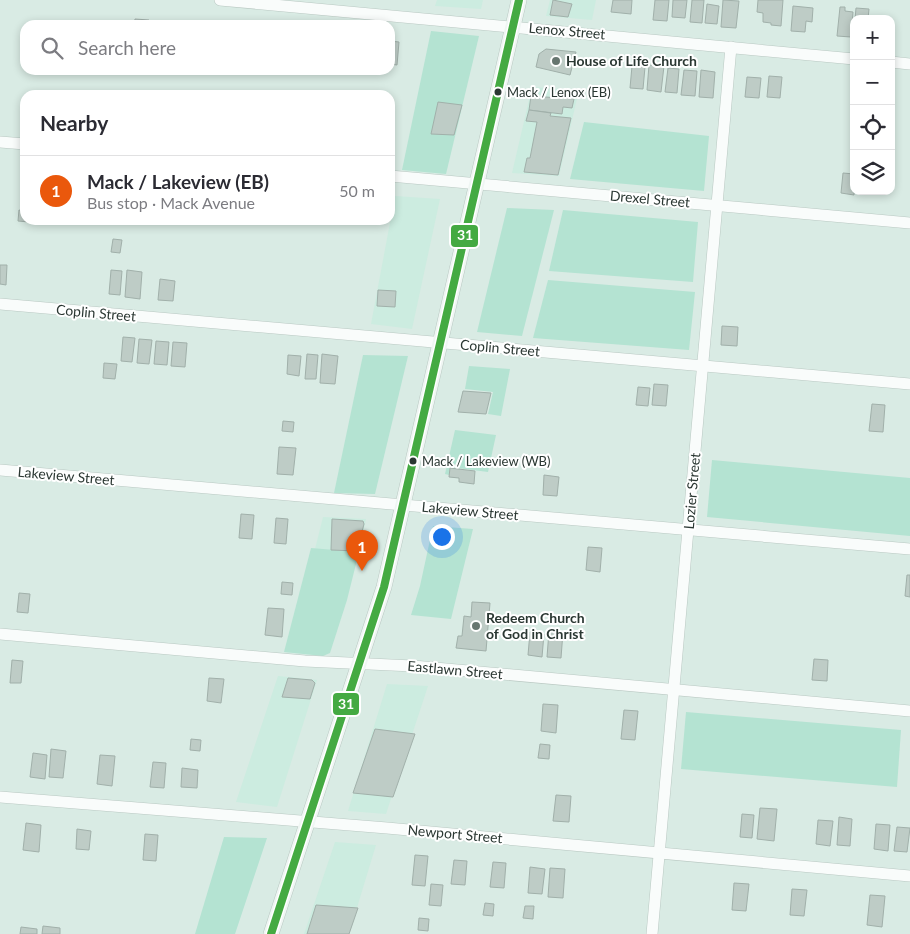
<!DOCTYPE html>
<meta charset="utf-8">
<style>
body{margin:0;font-family:Lato,sans-serif;background:#f7f7f7;color:#2b2b33}
.controls{position:absolute;right:15px;top:15px;display:grid;overflow:hidden;border-radius:10px;box-shadow:0 2px 8px #0003}
.controls button{width:45px;height:45px;display:grid;place-items:center;padding:0;border:0;border-bottom:1px solid #e1e1e2;background:#fff;color:#2b2b33;font:25px sans-serif}
.you{position:absolute;left:441px;top:536px;width:18px;height:18px;margin:-12px;border:4px solid #fff;border-radius:50%;background:#1a73e8;box-shadow:0 0 0 8px #1a73e833}
.badge{display:grid;place-items:center;width:32px;height:32px;border-radius:50%;background:#ea580c;color:#fff;font-size:16px;font-weight:700}
.pin{position:absolute;translate:-50% -41px;filter:drop-shadow(0 1px 2px #0008)}
.pin::after{content:'';position:absolute;top:26px;width:18px;height:15px;background:inherit;clip-path:polygon(0 0,100% 0,50% 100%)}
.list{margin:0;padding:0;list-style:none}
h2{display:flex;justify-content:space-between;align-items:center;height:65px;margin:0;padding:0 20px;font-size:21px}
h2 small{font-size:16px;font-weight:400;color:#7c7c81}
.list li{display:grid;grid-template-columns:32px 1fr auto;gap:15px;align-items:center;box-sizing:border-box;height:70px;padding:0 20px;border-top:1px solid #e1e1e2}
.list b{display:block;font-size:19px;white-space:nowrap}
.list p{margin:0;font-size:16px;white-space:nowrap;color:#7c7c81}
.list em{font-size:16px;font-style:normal;color:#7c7c81}
.icon{flex:none;width:28px;height:28px;fill:none;stroke:currentColor;stroke-width:2;stroke-linecap:round;stroke-linejoin:round}
.map{position:relative;flex:none;width:910px;height:934px;overflow:hidden}
.search{position:absolute;background:#fff;box-shadow:0 2px 8px #0003;left:20px;top:20px;width:375px;height:55px;display:flex;align-items:center;gap:12px;box-sizing:border-box;padding:0 18px;border-radius:15px;color:#7c7c81;font-size:19px}
.panel{position:absolute;background:#fff;box-shadow:0 2px 8px #0003;left:20px;top:90px;width:375px;height:135px;border-radius:15px}
.map>svg:first-child{display:block}
</style>
<div class="map">
<svg width="910" height="934" viewBox="0 0 910 934">
<rect width="100%" height="100%" fill="#d9ebe4"/>
<g fill="#ccece0">
<polygon points="437,0 483,0 481,9 435,6"/>
<polygon points="550,0 596,0 592,20 546,16"/>
<polygon points="532,87 579,90 559,176 512,173"/>
<polygon points="395,196 440,199 412,329 371,324"/>
<polygon points="323,517 366,519 359,552 315,549"/>
<polygon points="278,676 317,680 277,807 236,802"/>
<polygon points="387,684 428,686 386,814 348,811"/>
<polygon points="335,842 376,845 349,934 304,934"/>
</g>
<g fill="#b4e3d2">
<polygon points="431,31 479,36 446,174 402,170"/>
<polygon points="584,122 709,136 704,191 570,179"/>
<polygon points="507,208 554,210 522,336 477,332"/>
<polygon points="563,210 698,222 693,282 549,271"/>
<polygon points="548,280 695,292 689,350 533,338"/>
<polygon points="363,355 408,356 375,494 334,493"/>
<polygon points="469,366 510,369 501,416 488,414 493,392 465,389"/>
<polygon points="455,430 496,435 488,472 450,467 449,475 445,474"/>
<polygon points="712,460 910,478 910,536 707,517"/>
<polygon points="433,526 473,529 451,619 411,615 420,586"/>
<polygon points="311,548 359,552 347,600 330,653 323,656 284,652"/>
<polygon points="686,712 901,730 897,787 681,769"/>
<polygon points="224,837 267,838 235,934 195,934"/>
</g>
<g fill="#beccc6" stroke="#a1b0aa">
<polygon points="553,0 572,4 568,17 550,15"/>
<polygon points="613,0 632,0 631,14 611,12"/>
<polygon points="655,0 669,0 667,21 653,20"/>
<polygon points="673,0 687,0 685,18 672,17"/>
<polygon points="692,0 704,0 702,23 690,22"/>
<polygon points="723,0 739,1 736,28 721,27"/>
<polygon points="758,0 783,0 781,26 771,25 771,23 763,22 763,13 757,12"/>
<polygon points="707,4 719,6 717,24 705,23"/>
<polygon points="793,6 813,8 812,22 806,21 805,32 791,31"/>
<polygon points="840,7 845,7 845,11 853,12 851,37 837,36"/>
<polygon points="856,8 869,9 868,19 855,19"/>
<polygon points="135,19 149,20 148,25 134,25"/>
<polygon points="390,41 399,42 397,65 390,64"/>
<polygon points="546,49 576,52 570,75 536,67 539,54"/>
<polygon points="649,65 664,66 661,92 647,90"/>
<polygon points="632,66 645,67 643,89 630,88"/>
<polygon points="668,68 679,69 677,93 665,92"/>
<polygon points="684,70 697,71 695,96 681,95"/>
<polygon points="701,70 715,72 713,98 699,97"/>
<polygon points="769,76 782,77 780,98 767,97"/>
<polygon points="747,77 761,78 759,98 745,97"/>
<polygon points="531,96 574,99 572,108 563,107 562,114 529,110"/>
<polygon points="438,102 462,105 454,135 431,134"/>
<polygon points="529,110 551,113 550,116 571,118 558,175 524,172 527,158 530,158 537,122 526,121"/>
<polygon points="843,173 854,174 854,195 841,193"/>
<polygon points="19,210 25,211 25,220 29,220 29,222 18,221"/>
<polygon points="306,220 318,220 318,224 305,223"/>
<polygon points="113,239 122,240 120,253 111,252"/>
<polygon points="0,265 7,265 6,285 0,284"/>
<polygon points="111,270 122,271 120,295 109,294"/>
<polygon points="127,270 142,272 140,299 125,297"/>
<polygon points="160,279 175,281 173,301 158,300"/>
<polygon points="378,290 396,291 395,307 377,306"/>
<polygon points="722,326 738,327 737,346 721,345"/>
<polygon points="123,337 135,338 132,362 121,361"/>
<polygon points="139,339 152,340 149,364 137,363"/>
<polygon points="156,341 169,342 167,365 154,364"/>
<polygon points="173,342 187,343 185,367 171,366"/>
<polygon points="307,354 318,355 316,379 305,379"/>
<polygon points="322,354 338,356 335,384 320,383"/>
<polygon points="288,355 301,356 299,376 287,374"/>
<polygon points="104,363 117,364 115,379 103,378"/>
<polygon points="654,384 668,385 666,406 652,405"/>
<polygon points="638,387 650,388 648,406 636,405"/>
<polygon points="463,391 491,393 486,414 458,412"/>
<polygon points="872,404 885,405 883,432 869,431"/>
<polygon points="283,421 294,422 293,432 282,431"/>
<polygon points="279,447 296,448 293,475 277,474"/>
<polygon points="450,468 475,471 474,484 459,482 459,478 449,477"/>
<polygon points="544,475 559,477 557,496 543,495"/>
<polygon points="241,514 254,515 252,539 239,538"/>
<polygon points="276,518 288,519 286,544 274,543"/>
<polygon points="332,519 363,521 364,524 357,551 331,550"/>
<polygon points="588,547 602,548 600,572 586,570"/>
<polygon points="907,575 910,575 910,597 905,596"/>
<polygon points="282,582 293,583 292,595 281,594"/>
<polygon points="19,593 30,594 28,613 17,612"/>
<polygon points="472,602 490,603 486,651 456,648 458,636 462,636 464,616 471,617"/>
<polygon points="268,608 284,609 282,637 265,635"/>
<polygon points="549,631 563,632 561,658 547,657"/>
<polygon points="530,632 544,634 542,657 528,655"/>
<polygon points="814,659 828,660 827,681 812,680"/>
<polygon points="12,660 23,661 21,683 10,683"/>
<polygon points="209,678 224,679 221,703 207,701"/>
<polygon points="288,678 312,680 315,683 310,699 282,697"/>
<polygon points="543,704 558,705 556,733 541,731"/>
<polygon points="624,710 638,711 635,740 621,739"/>
<polygon points="375,729 415,734 393,797 353,793"/>
<polygon points="191,739 201,740 200,751 190,750"/>
<polygon points="540,744 550,745 549,759 538,758"/>
<polygon points="51,749 66,751 63,778 49,777"/>
<polygon points="33,753 47,755 45,779 30,777"/>
<polygon points="100,755 115,756 112,786 97,784"/>
<polygon points="153,762 166,763 164,788 150,787"/>
<polygon points="182,768 198,770 197,788 181,787"/>
<polygon points="556,795 571,796 569,822 553,821"/>
<polygon points="760,808 777,809 774,841 757,839"/>
<polygon points="742,814 754,815 752,838 740,837"/>
<polygon points="839,817 852,819 850,846 837,845"/>
<polygon points="818,820 833,821 830,846 816,844"/>
<polygon points="26,823 41,825 39,852 23,850"/>
<polygon points="876,824 890,825 888,851 874,849"/>
<polygon points="897,827 910,828 907,852 894,851"/>
<polygon points="77,829 91,831 89,850 76,849"/>
<polygon points="145,834 158,835 156,861 143,860"/>
<polygon points="415,855 428,856 425,886 412,885"/>
<polygon points="454,860 467,861 465,885 451,884"/>
<polygon points="493,862 506,863 504,888 490,887"/>
<polygon points="530,867 545,869 542,894 528,893"/>
<polygon points="550,868 565,869 563,898 548,897"/>
<polygon points="734,883 749,884 746,911 732,910"/>
<polygon points="431,884 443,885 441,906 429,905"/>
<polygon points="792,889 807,890 804,916 790,915"/>
<polygon points="870,895 885,896 882,927 867,925"/>
<polygon points="485,903 494,904 493,916 483,915"/>
<polygon points="316,905 358,908 349,934 307,934"/>
<polygon points="525,906 534,906 533,919 523,918"/>
<polygon points="419,918 429,919 428,931 418,930"/>
<polygon points="43,926 60,928 60,934 42,934"/>
<polygon points="21,927 37,929 37,934 20,934"/>
</g>
<g fill="none" stroke-linecap="round" stroke-linejoin="round">
<g stroke="#b9c8c2" stroke-width="12">
<g id="minor">
<polyline points="220,0 854,59"/>
<polyline points="891,62 910,64"/>
<polyline points="0,142 25,144"/>
<polyline points="390,176 910,223"/>
<polyline points="0,304 910,384"/>
<polyline points="0,470 910,549"/>
<polyline points="0,634 305,661 413,666 910,711"/>
<polyline points="0,797 387,828 910,876"/>
<polyline points="652,934 731,47"/>
</g>
</g>
<g stroke="#b9c8c2" stroke-width="16">
<polyline id="secondary" points="271,934 384,587 519,0"/>
</g>
<use href="#minor" stroke="#f9fcfb" stroke-width="11"/>
<use href="#secondary" stroke="#eff6f3" stroke-width="15"/>
<g stroke="#fff" stroke-width="11">
<polyline id="bus-1" points="271,934 384,587 519,0"/>
</g>
<use href="#bus-1" stroke="#44aa42" stroke-width="8"/>
</g>
<g fill="#677670" stroke="#fff" stroke-width="2">
<circle cx="556" cy="61" r="5"/>
<circle cx="476" cy="626" r="5"/>
</g>
<g fill="#2a3732" stroke="#fff" stroke-width="2">
<circle cx="498" cy="92" r="4.5"/>
<circle cx="413" cy="461" r="4.5"/>
</g>
<g text-anchor="middle" stroke-width="4" stroke-linejoin="round" paint-order="stroke">
<g font-size="13" fill="#2a3732" stroke="#fff" text-anchor="start">
<text x="507" y="97">Mack / Lenox (EB)</text>
<text x="422" y="466">Mack / Lakeview (WB)</text>
</g>
<g font-size="14" fill="#2a3732" stroke="#fff">
<text transform="translate(567 31) rotate(5)" y="5">Lenox Street</text>
<text transform="translate(650 199) rotate(5)" y="5">Drexel Street</text>
<text transform="translate(96 313) rotate(5)" y="5">Coplin Street</text>
<text transform="translate(500 348) rotate(5)" y="5">Coplin Street</text>
<text transform="translate(66 476) rotate(5)" y="5">Lakeview Street</text>
<text transform="translate(692 491) rotate(-85)" y="5">Lozier Street</text>
<text transform="translate(470 511) rotate(5)" y="5">Lakeview Street</text>
<text transform="translate(455 670) rotate(5)" y="5">Eastlawn Street</text>
<text transform="translate(455 834) rotate(5)" y="5">Newport Street</text>
</g>
<g font-size="14" font-weight="bold" fill="#2a3732" stroke="#fff" text-anchor="start">
<text x="566" y="66">House of Life Church</text>
<text x="486" y="623">Redeem Church<tspan x="486" dy="16">of God in Christ</tspan></text>
</g>
</g>
<g stroke="#fff" stroke-width="2">
<rect x="450" y="224" width="29" height="24" rx="5" fill="#44aa42"/>
<rect x="332" y="692" width="28" height="24" rx="5" fill="#44aa42"/>
</g>
<g font-size="14" text-anchor="middle" font-weight="bold" fill="#fff">
<text x="465" y="240">31</text>
<text x="346" y="709">31</text>
</g>
</svg>
<div class="controls">
<button>+</button>
<button>−</button>
<button><svg class="icon" aria-label="locate" viewBox="0 0 24 24"><circle cx="12" cy="12" r="6"/><path d="M12 2v4M12 18v4M2 12h4M18 12h4"/></svg></button>
<button><svg class="icon" aria-label="layers" viewBox="0 0 24 24"><path d="M12 4l9 5-9 5-9-5zM3 14l9 5 9-5"/></svg></button>
</div>
<div class="you"></div>
<div class="pin badge" style="left:362px;top:571px">1</div>
<div class="search"><svg class="icon" aria-label="search" viewBox="0 0 24 24"><circle cx="10" cy="10" r="6"/><path d="M15 15l6 6"/></svg>Search here</div>
<section class="panel">
<h2>Nearby<small></small></h2>
<ul class="list">
<li><span class="badge">1</span><div><b>Mack / Lakeview (EB)</b><p>Bus stop · Mack Avenue</p></div><em>50 m</em></li>
</ul>
</section>
</div>
